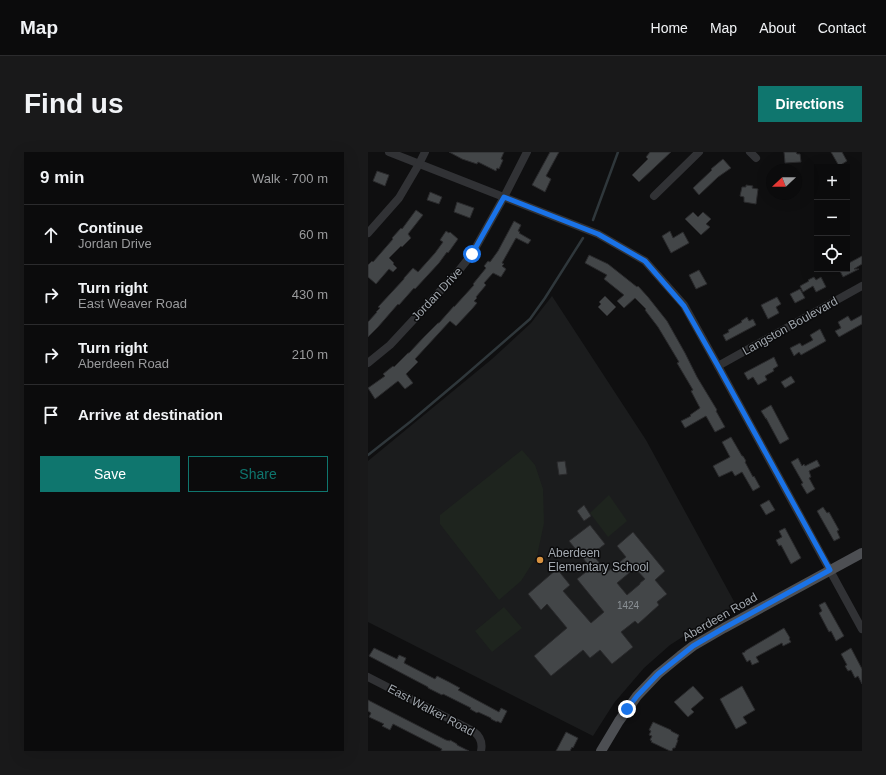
<!DOCTYPE html>
<meta charset="utf-8">
<style>
body{margin:0;font-family:Helvetica,sans-serif;background:#19191a;color:#f1f3f6}
.controls{position:absolute;right:12px;top:12px;display:grid;overflow:hidden;border-radius:0px;box-shadow:0 4px 16px #0002}
.controls button{width:36px;height:36px;display:grid;place-items:center;padding:0;border:0;border-bottom:1px solid #2b2b2d;background:#0b0b0c;color:#f1f3f6;font:20px sans-serif}
.compass{position:absolute;left:398px;top:12px;width:36px;height:36px;border-radius:50%;background:#0b0b0c;box-shadow:0 4px 16px #0002;rotate:248deg}
.stop{position:absolute;width:12px;height:12px;margin:-9px;border:3px solid #1a73e8;border-radius:50%;background:#fff}
.stop.end{background:#1a73e8;border-color:#fff;box-shadow:0 1px 4px #0008}
.list{margin:0;padding:0;list-style:none}
h2{display:flex;justify-content:space-between;align-items:center;height:52px;margin:0;padding:0 16px;font-size:17px}
h2 small{font-size:13px;font-weight:400;color:#9a9b9d}
.list li{display:grid;grid-template-columns:26px 1fr auto;gap:12px;align-items:center;box-sizing:border-box;height:60px;padding:0 16px;border-top:1px solid #2b2b2d}
.list b{display:block;font-size:15px;white-space:nowrap}
.list p{margin:0;font-size:13px;white-space:nowrap;color:#9a9b9d}
.list em{font-size:13px;font-style:normal;color:#9a9b9d}
.actions{display:flex;gap:8px;padding:12px 16px}
.actions a{flex:1;padding:9px 0;border:1px solid #0f766e;border-radius:0px;text-align:center;font-size:14px;color:#0f766e}
.actions .main{background:#0f766e;color:#fff}
.icon{flex:none;width:22px;height:22px;fill:none;stroke:currentColor;stroke-width:2;stroke-linecap:round;stroke-linejoin:round}
.map{position:relative;flex:none;width:494px;height:599px;overflow:hidden;border-radius:0px}
header{display:flex;align-items:center;gap:24px;box-sizing:border-box;height:56px;padding:0 20px;background:#0b0b0c;border-bottom:1px solid #2b2b2d}
header strong{font-size:19px}
nav{display:flex;gap:22px;margin-inline-start:auto;font-size:14px}
.intro{display:flex;align-items:center;justify-content:space-between;box-sizing:border-box;height:96px;padding:0 24px}
h1{margin:0;font-size:28px}
.button{padding:10px 18px;border-radius:0px;background:#0f766e;color:#fff;font-size:14px;font-weight:700}
main{display:flex;gap:24px;padding:0 24px}
aside{flex:1;background:#0b0b0c;border-radius:0px;box-shadow:0 4px 16px #0002}
.map>svg:first-child{display:block}
</style>
<header>
<strong>Map</strong>
<nav><a>Home</a><a>Map</a><a>About</a><a>Contact</a></nav>
</header>
<div class="intro"><h1>Find us</h1><a class="button">Directions</a></div>
<main>
<aside>
<h2>9 min<small>Walk · 700 m</small></h2>
<ul class="list">
<li><svg class="icon" aria-label="ahead" viewBox="0 0 24 24"><path d="M12 20V5M6 11l6-6 6 6"/></svg><div><b>Continue</b><p>Jordan Drive</p></div><em>60 m</em></li>
<li><svg class="icon" aria-label="right" viewBox="0 0 24 24"><path d="M7 20v-9h11M14 6l5 5-5 5"/></svg><div><b>Turn right</b><p>East Weaver Road</p></div><em>430 m</em></li>
<li><svg class="icon" aria-label="right" viewBox="0 0 24 24"><path d="M7 20v-9h11M14 6l5 5-5 5"/></svg><div><b>Turn right</b><p>Aberdeen Road</p></div><em>210 m</em></li>
<li><svg class="icon" aria-label="arrive" viewBox="0 0 24 24"><path d="M6 21V4h12l-3 4 3 4H6"/></svg><div><b>Arrive at destination</b></div></li>
</ul>
<div class="actions"><a class="main">Save</a><a>Share</a></div>
</aside>
<div class="map">
<svg width="494" height="599" viewBox="0 0 494 599">
<rect width="100%" height="100%" fill="#0f0f10"/>
<polygon fill="#1b1c1d" points="184,144 278,288 368,453 330,475 302,493 276,516 246,551 225,584 0,470 0,309 124,207 163,171"/>
<g fill="#1e241e">
<polygon points="154,298 167,313 175,337 176,371 169,404 153,429 131,448 72,372 72,363"/>
<polygon points="241,343 259,369 240,385 222,361"/>
<polygon points="136,455 154,476 124,500 107,479"/>
</g>
<g fill="none" stroke-linecap="round" stroke-linejoin="round">
<g stroke="#2f373b" stroke-width="2.5">
<polyline points="225,68 250,0"/>
<polyline points="0,303 42,270 93,227 162,167 177,146 215,86"/>
</g>
</g>
<g fill="#434648" stroke="#2a2a2c" fill-rule="evenodd">
<polygon points="81,0 136,0 133,7 135,8 131,17 129,16 128,19 110,10 109,12 94,7"/>
<polygon points="182,0 191,0 178,24 183,27 177,40 164,33"/>
<polygon points="282,0 303,0 271,30 264,23 280,7 278,5"/>
<polygon points="416,0 428,0 429,2 432,2 433,10 417,11"/>
<polygon points="463,0 474,0 479,9 471,14"/>
<polygon points="355,7 363,16 350,25 331,43 325,36 344,18 343,17"/>
<polygon points="9,19 21,23 17,34 5,29"/>
<polygon points="378,33 385,34 384,36 390,37 388,52 376,50 376,45 372,44 374,35 378,35"/>
<polygon points="62,40 74,45 71,52 59,48"/>
<polygon points="89,50 106,56 102,66 86,60"/>
<polygon points="48,58 55,63 40,82 43,86 34,95 33,94 21,106 26,111 25,112 29,116 25,120 21,117 8,132 0,125 0,113 4,109 5,110 25,87 24,86 33,76 34,77"/>
<polygon points="325,60 330,65 335,60 343,67 338,72 342,75 333,83 317,67"/>
<polygon points="146,69 153,73 150,79 152,80 151,81 163,88 160,92 148,86 134,111 136,112 134,114 138,117 133,125 125,121 116,131 118,133 108,145 109,146 106,149 109,151 104,157 88,174 82,169 47,207 50,210 38,222 45,231 37,237 30,229 7,247 0,236 17,224 15,222 25,214 26,215 40,201 41,201 56,185 70,171 71,171 86,154 86,155 106,133 105,132 118,116 116,114 120,109 122,110 130,99"/>
<polygon points="78,79 81,81 82,80 90,87 80,101 79,100 71,111 47,137 46,136 31,153 30,152 10,175 0,185 0,170 9,160 8,160 12,156 10,155 36,127 36,126 45,116 50,120 67,101 75,90 72,88"/>
<polygon points="302,79 305,86 315,80 321,91 303,101 294,84"/>
<polygon points="221,103 240,112 269,135 270,134 280,145 299,169 317,201 329,225 349,258 348,259 357,275 347,280 338,264 317,276 313,269 323,264 322,263 332,256 323,239 325,238 309,211 311,210 290,175 277,158 278,157 267,146 256,156 249,149 256,143 236,127 239,123 217,111"/>
<polygon points="494,104 494,112 486,117 491,117 475,125 471,117 479,117 479,112"/>
<polygon points="331,118 339,132 328,137 321,123"/>
<polygon points="446,125 448,128 453,125 458,135 448,140 445,134 435,140 432,134 441,129 440,128"/>
<polygon points="432,137 437,146 427,151 422,142"/>
<polygon points="237,144 248,155 239,164 230,155 233,152 231,150"/>
<polygon points="409,145 413,152 408,155 411,161 400,167 393,153"/>
<polygon points="494,163 494,172 471,185 467,179 473,176 470,170 480,164 483,169"/>
<polygon points="379,165 381,169 385,167 388,173 358,189 355,183 361,180 360,178 374,170 373,169"/>
<polygon points="452,177 458,189 433,203 431,200 426,204 422,196 432,191 434,194 445,188 442,183"/>
<polygon points="406,205 410,214 405,217 406,219 397,224 399,228 390,233 385,225 380,228 376,221"/>
<polygon points="423,224 427,230 417,236 413,230"/>
<polygon points="403,253 421,287 412,292 398,266 398,267 393,259"/>
<polygon points="363,285 374,304 375,304 378,309 377,310 385,325 386,324 392,335 385,339 374,320 367,324 364,319 351,325 345,314 362,305 354,290"/>
<polygon points="430,306 434,314 436,312 437,314 449,308 452,314 441,319 443,325 441,326 447,337 439,342 433,332 435,331 423,310"/>
<polygon points="197,309 199,322 191,323 189,310"/>
<polygon points="401,348 407,358 398,363 392,353"/>
<polygon points="216,353 223,364 216,369 209,359"/>
<polygon points="455,355 459,361 461,360 471,378 469,379 472,386 466,389 449,359"/>
<path d="M222,373L237,392L224,402L239,420L258,405L249,394L265,380L297,419L287,428L299,442L289,450L291,453L270,472L267,469L253,480L265,495L244,512L232,498L222,506L215,498L183,524L166,504L199,476L179,452L173,458L160,442L189,417L202,433L195,439L223,471L236,460L209,427L223,416L201,389ZM267,416L277,427L272,431V432L259,443L249,431Z"/>
<polygon points="417,376 433,406 423,412 413,393 411,394 408,388 414,385 411,379"/>
<polygon points="457,450 476,484 468,489 463,479 461,480 451,461 454,459 451,453"/>
<polygon points="416,476 422,486 421,487 423,490 415,494 414,491 388,505 391,510 384,513 382,508 379,510 374,501 377,500 377,499"/>
<polygon points="6,496 29,507 31,503 38,506 36,511 67,527 69,524 81,530 92,536 90,538 131,560 133,556 139,559 133,571 129,569 129,570 123,567 123,566 110,560 109,561 102,557 103,556 75,542 74,543 60,536 60,535 1,504"/>
<polygon points="483,496 494,517 494,532 490,524 487,526 483,518 480,519 477,514 479,513 473,502"/>
<polygon points="325,534 336,546 323,557 326,560 320,565 306,550"/>
<polygon points="374,534 387,558 375,565 379,571 368,577 352,547"/>
<polygon points="0,548 78,588 82,589 82,588 89,592 89,593 101,599 73,599 74,597 25,572 22,578 14,574 16,572 1,565 3,561 0,559"/>
<polygon points="285,570 303,578 303,579 311,583 309,588 310,588 307,596 305,596 304,599 302,599 283,590 284,589 282,588 284,584 281,583 283,579 281,578"/>
<polygon points="198,580 210,586 205,596 204,595 202,599 188,599"/>
</g>
<g fill="none" stroke-linecap="round" stroke-linejoin="round">
<g stroke="#313235" stroke-width="8">
<polyline points="21,0 230,82 277,109 316,153 350,214 494,477"/>
<polyline points="382,0 388,6"/>
<polyline points="286,44 331,0"/>
<polyline points="0,81 31,46 51,12 57,0"/>
<polyline points="0,211 22,193 88,122 104,102 136,45 159,0"/>
<polyline points="350,214 494,134"/>
<path d="M0,525L105,579C112,584 115,590 113,599"/>
</g>
<polyline stroke="#4d4f53" stroke-width="10" points="233,599 251,569 269,544 290,522 312,504 325,494 356,476 494,401"/>
</g>
<g fill="none" stroke-linecap="round" stroke-linejoin="round">
<polyline stroke="#1a73e8" stroke-width="5" points="104,102 136,45 230,82 277,109 316,154 350,214 462,418 356,476 325,494 290,522 269,544 259,557"/>
</g>
<circle fill="#d89240" stroke="#0a0a0b" stroke-width="1.5" cx="172" cy="408" r="4"/>
<g text-anchor="middle" stroke-width="3" stroke-linejoin="round" paint-order="stroke">
<g font-size="10" fill="#8a9095">
<text x="260" y="457">1424</text>
</g>
<g font-size="12" fill="#a2a8af" stroke="#0a0a0b">
<text transform="translate(69 142) rotate(-47)" y="4">Jordan Drive</text>
<text transform="translate(422 174) rotate(-29)" y="4">Langston Boulevard</text>
<text transform="translate(352 465) rotate(-30)" y="4">Aberdeen Road</text>
<text transform="translate(63 558) rotate(28)" y="4">East Walker Road</text>
</g>
<g font-size="12" fill="#a2a8af" stroke="#0a0a0b" text-anchor="start">
<text x="180" y="405">Aberdeen<tspan x="180" dy="14">Elementary School</tspan></text>
</g>
</g>
</svg>
<div class="controls">
<button>+</button>
<button>−</button>
<button><svg class="icon" aria-label="locate" viewBox="0 0 24 24"><circle cx="12" cy="12" r="6"/><path d="M12 2v4M12 18v4M2 12h4M18 12h4"/></svg></button>
</div>
<svg class="compass" viewBox="-18 -18 36 36"><path d="M0-13l5 13h-10z" fill="#e53935"/><path d="M0 13l5-13h-10z" fill="#9a9b9d"/></svg>
<div class="stop" style="left:104px;top:102px"></div>
<div class="stop end" style="left:259px;top:557px"></div>
</div>
</main>
